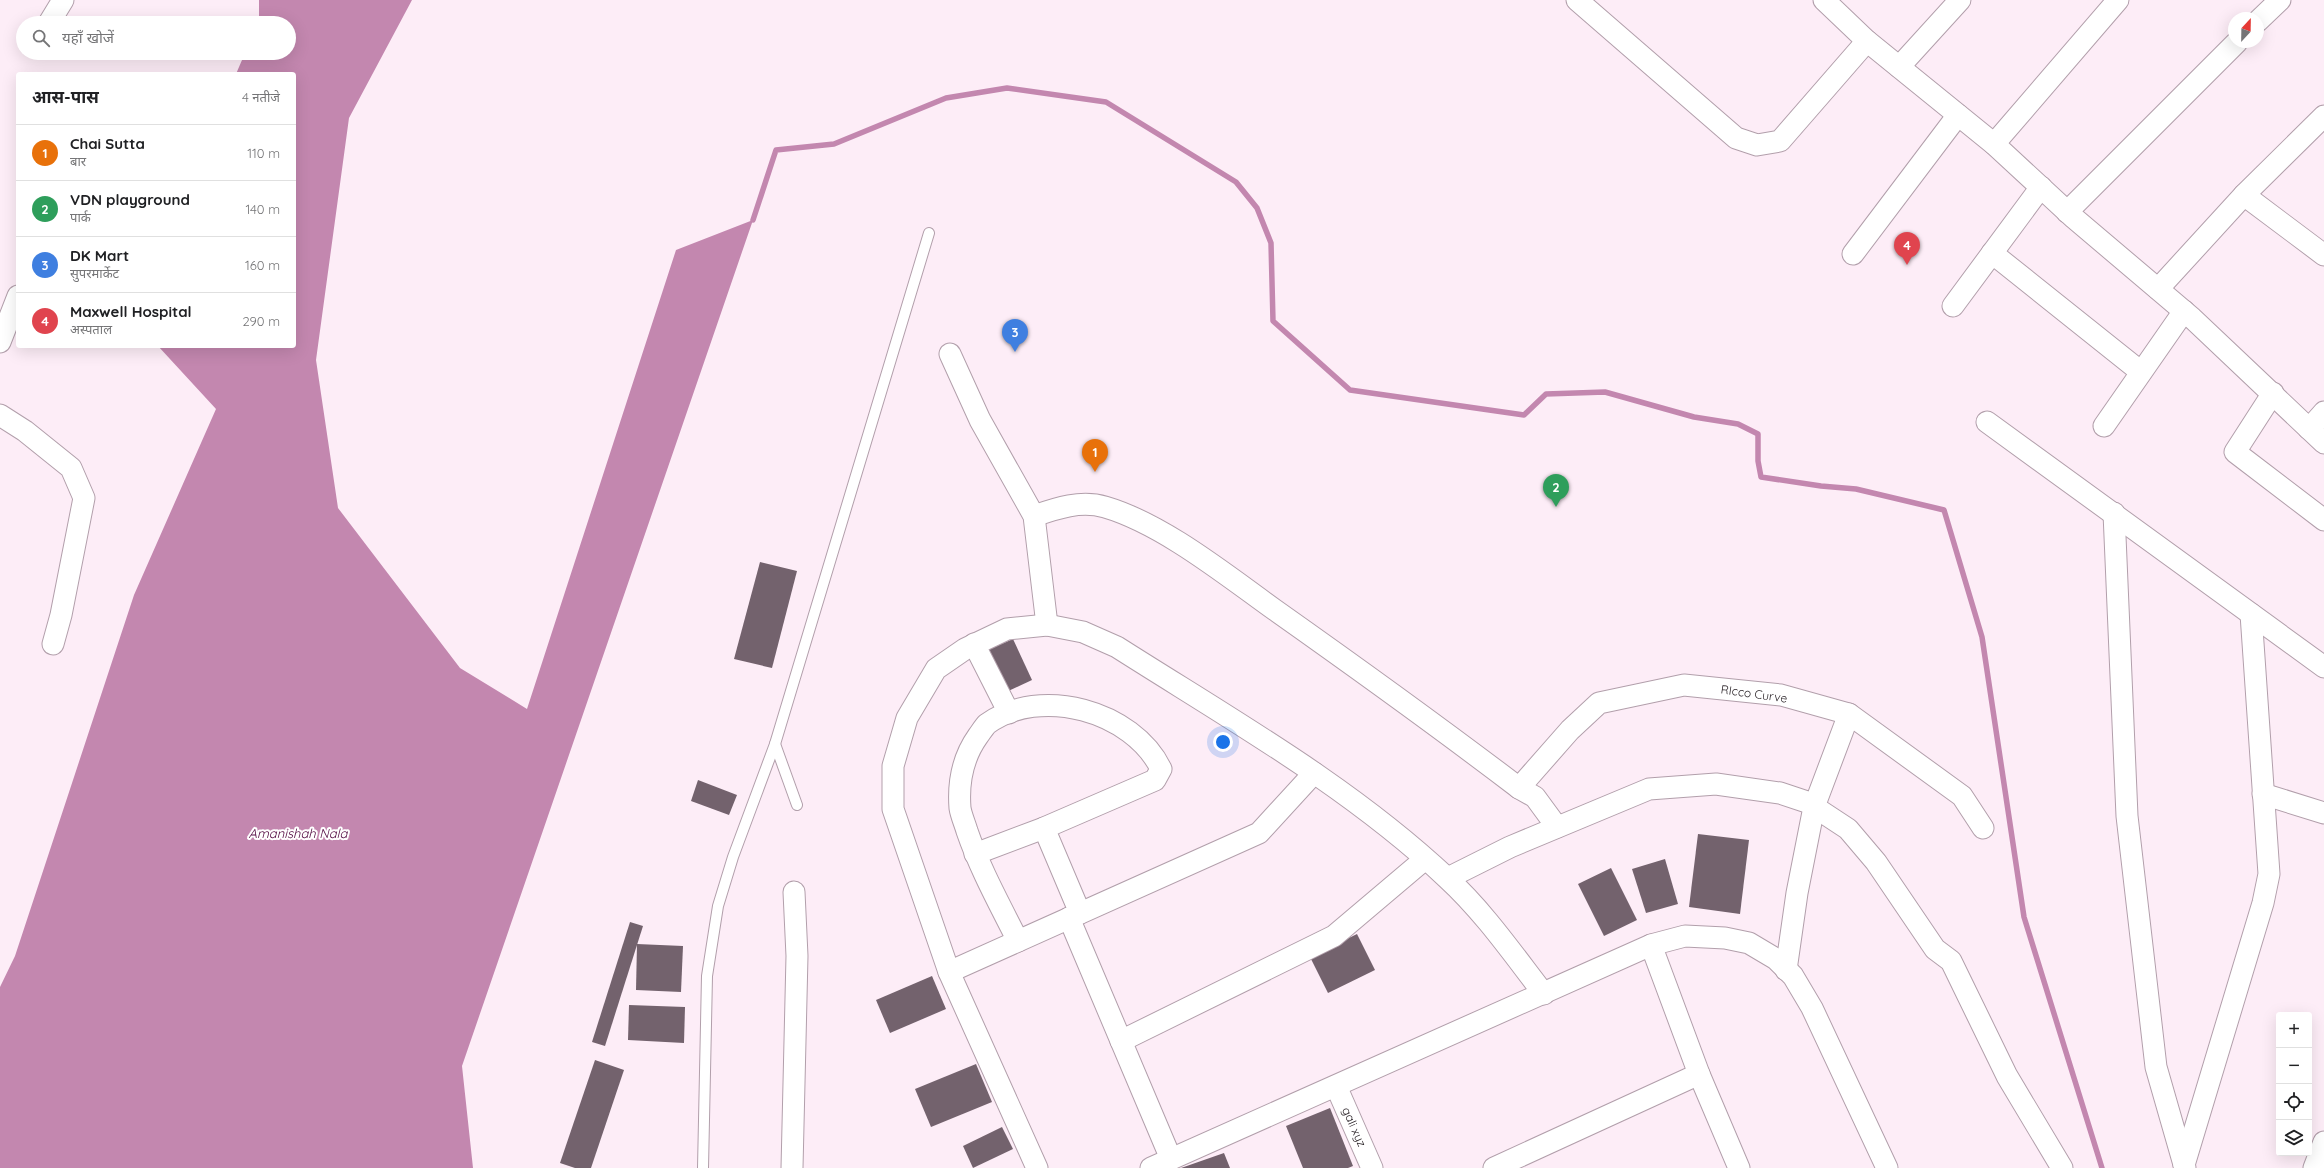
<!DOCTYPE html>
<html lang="hi">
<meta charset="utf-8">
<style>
body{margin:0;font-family:Quicksand,"Noto Sans Devanagari",sans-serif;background:#f2f2f2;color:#202124}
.controls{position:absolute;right:12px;bottom:12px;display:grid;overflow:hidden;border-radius:4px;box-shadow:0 4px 16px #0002}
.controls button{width:36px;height:36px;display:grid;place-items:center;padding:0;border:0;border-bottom:1px solid #e0e0e0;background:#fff;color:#202124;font:20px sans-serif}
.compass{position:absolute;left:2228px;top:12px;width:36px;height:36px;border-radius:50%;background:#fff;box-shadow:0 4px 16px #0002;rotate:22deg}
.you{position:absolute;left:1223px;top:742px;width:14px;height:14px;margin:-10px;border:3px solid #fff;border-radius:50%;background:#1a73e8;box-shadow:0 0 0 6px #1a73e833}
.badge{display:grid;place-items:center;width:26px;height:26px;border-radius:50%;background:#2563eb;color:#fff;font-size:13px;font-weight:700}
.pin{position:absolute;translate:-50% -33px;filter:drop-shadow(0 1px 2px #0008)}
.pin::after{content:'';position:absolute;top:21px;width:14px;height:12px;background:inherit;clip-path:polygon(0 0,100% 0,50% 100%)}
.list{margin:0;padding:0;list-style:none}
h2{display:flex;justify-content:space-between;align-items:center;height:52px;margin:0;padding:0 16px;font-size:17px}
h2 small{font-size:13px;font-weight:400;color:#757577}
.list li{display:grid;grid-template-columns:26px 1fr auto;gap:12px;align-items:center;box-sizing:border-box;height:56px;padding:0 16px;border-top:1px solid #e0e0e0}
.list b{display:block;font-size:15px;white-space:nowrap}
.list p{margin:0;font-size:13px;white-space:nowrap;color:#757577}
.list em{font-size:13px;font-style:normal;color:#757577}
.icon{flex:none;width:22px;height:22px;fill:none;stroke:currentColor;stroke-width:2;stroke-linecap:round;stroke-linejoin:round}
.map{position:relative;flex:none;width:2324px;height:1168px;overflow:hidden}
.search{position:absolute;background:#fff;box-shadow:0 4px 16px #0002;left:16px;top:16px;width:280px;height:44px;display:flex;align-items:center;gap:10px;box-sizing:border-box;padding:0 14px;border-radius:22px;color:#757577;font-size:15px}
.panel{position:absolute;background:#fff;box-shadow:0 4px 16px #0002;left:16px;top:72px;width:280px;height:276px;border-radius:4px}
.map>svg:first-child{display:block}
</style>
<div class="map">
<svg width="2324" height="1168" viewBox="0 0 2324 1168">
<rect width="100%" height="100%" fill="#fdedf7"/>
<polygon fill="#c387af" points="259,0 412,0 349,118 316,360 338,508 460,668 527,709 676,250 753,220 462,1066 473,1168 0,1168 0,987 15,956 134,595 216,409 158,346 294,346 294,74 236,74 245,53 289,53 289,23 257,23 259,17"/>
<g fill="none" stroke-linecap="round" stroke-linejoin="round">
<polyline stroke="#c387af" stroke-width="5.5" points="753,220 776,150 834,144 946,98 1007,88 1106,102 1236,182 1257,208 1271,243 1273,321 1350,390 1524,415 1546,394 1605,392 1694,417 1738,424 1758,434 1758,461 1761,477 1821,486 1856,489 1944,510 1982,637 2024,917 2102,1168"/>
</g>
<g fill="#73626d">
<polygon points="760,562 797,571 772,668 734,659"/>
<polygon points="1013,639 1032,680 1004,693 985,651"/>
<polygon points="698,780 737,795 729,815 691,801"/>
<polygon points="1698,834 1749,840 1740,914 1689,907"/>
<polygon points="1665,859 1678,904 1646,913 1632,869"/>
<polygon points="1611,868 1637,920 1604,936 1578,884"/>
<polygon points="630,922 643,926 605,1046 592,1042"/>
<polygon points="1357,934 1375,970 1328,993 1310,957"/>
<polygon points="637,944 683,946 681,992 636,990"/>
<polygon points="932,976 946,1009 890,1033 876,1000"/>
<polygon points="629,1005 685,1007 684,1043 628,1040"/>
<polygon points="595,1060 624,1070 591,1168 575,1168 560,1163"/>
<polygon points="976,1064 992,1102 931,1127 915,1089"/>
<polygon points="1330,1108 1353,1166 1348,1168 1303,1168 1286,1126"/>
<polygon points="1002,1127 1013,1149 973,1168 963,1146"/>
<polygon points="1224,1153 1230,1168 1181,1168"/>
</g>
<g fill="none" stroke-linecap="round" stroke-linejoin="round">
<g stroke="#b29fab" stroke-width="12">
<g id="service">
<polyline points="775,744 797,805"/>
<polyline points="703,1168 707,976 718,906 733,857 775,744 929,233"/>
</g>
</g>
<g stroke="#b29fab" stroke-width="23">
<g id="minor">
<polyline points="1577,0 1736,138 1757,145 1780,141 1867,41"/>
<polyline points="1824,0 1867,41 1994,144 2074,218 2192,318 2324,443"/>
<polyline points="2258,21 2280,0"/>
<polyline points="49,23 63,0"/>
<polyline points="1899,67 1960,0"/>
<polyline points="1994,144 2118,0"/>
<polyline points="2244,195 2324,255"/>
<polyline points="2067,212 2237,42"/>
<polyline points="1992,253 2141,372"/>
<polyline points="1853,254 1958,115"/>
<polyline points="2158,289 2244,195 2324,116"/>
<polyline points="1953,306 2041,187"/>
<polyline points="0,342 18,296"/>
<polyline points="950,354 980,420 1034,516 1047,625"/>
<polyline points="2273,393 2235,452 2324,520"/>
<polyline points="0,415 25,431 71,468 84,498 61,615 53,644"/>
<polyline points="1987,422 2324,667"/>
<polyline points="2104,426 2184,311"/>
<polyline points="2309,429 2324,412"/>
<polyline points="2114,513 2127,816 2156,1067 2185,1168"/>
<path d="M1034,516C1057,508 1081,500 1105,507C1163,524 1226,575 1275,610C1357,668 1439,727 1519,788L1535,797L1557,827"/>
<polyline points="974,644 1009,713"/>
<polyline points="1519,788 1570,730 1599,703 1684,685 1781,695 1849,714 1962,796 1983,828"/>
<polyline points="2263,794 2324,813"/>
<polyline points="975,854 1044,828"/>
<polyline points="1448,878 1510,847 1649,789 1716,784 1780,793 1807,802 1848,829 1876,862 1935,949 1951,961 2007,1076 2062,1168"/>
<polyline points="1069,918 1171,1159"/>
<path d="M1018,941C1000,905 980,869 967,831C965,824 961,815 960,808C958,782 963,757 978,736C981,732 984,727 987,724C1040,685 1133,711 1161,769L1155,780L1044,828L1080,913"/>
<polyline points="1651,945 1699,1074 1739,1168"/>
<polyline points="1786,970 1797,893 1814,807 1849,714"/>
<polyline points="949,972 1259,833 1314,773"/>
<polyline points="1121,1041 1334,936 1425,859"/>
<polyline points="1336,1086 1372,1168"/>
<polyline points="2184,1165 2263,903 2269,874 2251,614"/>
<polyline points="792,1168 797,956 794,892"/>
<path d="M1037,1168L949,972L893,809V766L907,718L936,669L965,649L1007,629L1047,625L1083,632L1117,647C1230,719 1349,786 1447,878C1484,912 1513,954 1544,994"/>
<polyline points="1151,1168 1651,945 1685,936 1725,938 1749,943 1776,959 1793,976 1812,1008 1887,1168"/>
<polyline points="1494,1168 1699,1074"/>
<polyline points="2314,1168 2324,1142"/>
</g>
</g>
<use href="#service" stroke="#fff" stroke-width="10"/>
<use href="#minor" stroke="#fff" stroke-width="21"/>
</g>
<g text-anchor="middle" stroke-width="4" stroke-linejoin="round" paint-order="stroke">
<g font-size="12" fill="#241d22" stroke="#fff">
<text transform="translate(1754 694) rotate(8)" y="4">RIcco Curve</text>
<text transform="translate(1354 1127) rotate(66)" y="4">gali xyz</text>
</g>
<g font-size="13" font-style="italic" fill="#50063f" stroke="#fff">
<text x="298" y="838">Amanishah Nala</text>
</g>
</g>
</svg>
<div class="controls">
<button>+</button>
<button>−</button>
<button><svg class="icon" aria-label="locate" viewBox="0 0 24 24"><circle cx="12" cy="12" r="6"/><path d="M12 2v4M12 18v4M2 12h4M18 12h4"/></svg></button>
<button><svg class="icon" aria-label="layers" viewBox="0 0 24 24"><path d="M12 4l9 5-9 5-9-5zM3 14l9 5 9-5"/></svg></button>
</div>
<svg class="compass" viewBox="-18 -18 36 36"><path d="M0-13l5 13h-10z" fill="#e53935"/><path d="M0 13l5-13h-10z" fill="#757577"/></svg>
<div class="you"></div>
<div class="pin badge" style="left:1095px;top:472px;background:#e8710a">1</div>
<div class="pin badge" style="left:1556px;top:507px;background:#2e9e5b">2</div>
<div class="pin badge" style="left:1015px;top:352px;background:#3f7fe0">3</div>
<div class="pin badge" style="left:1907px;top:265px;background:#e0444e">4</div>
<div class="search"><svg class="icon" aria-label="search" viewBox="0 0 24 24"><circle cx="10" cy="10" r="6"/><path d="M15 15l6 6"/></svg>यहाँ खोजें</div>
<section class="panel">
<h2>आस-पास<small>4 नतीजे</small></h2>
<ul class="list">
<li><span class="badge" style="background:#e8710a">1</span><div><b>Chai Sutta</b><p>बार</p></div><em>110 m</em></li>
<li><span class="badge" style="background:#2e9e5b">2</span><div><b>VDN playground</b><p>पार्क</p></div><em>140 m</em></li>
<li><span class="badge" style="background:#3f7fe0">3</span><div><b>DK Mart</b><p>सुपरमार्केट</p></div><em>160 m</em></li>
<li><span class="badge" style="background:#e0444e">4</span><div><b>Maxwell Hospital</b><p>अस्पताल</p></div><em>290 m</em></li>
</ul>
</section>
</div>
